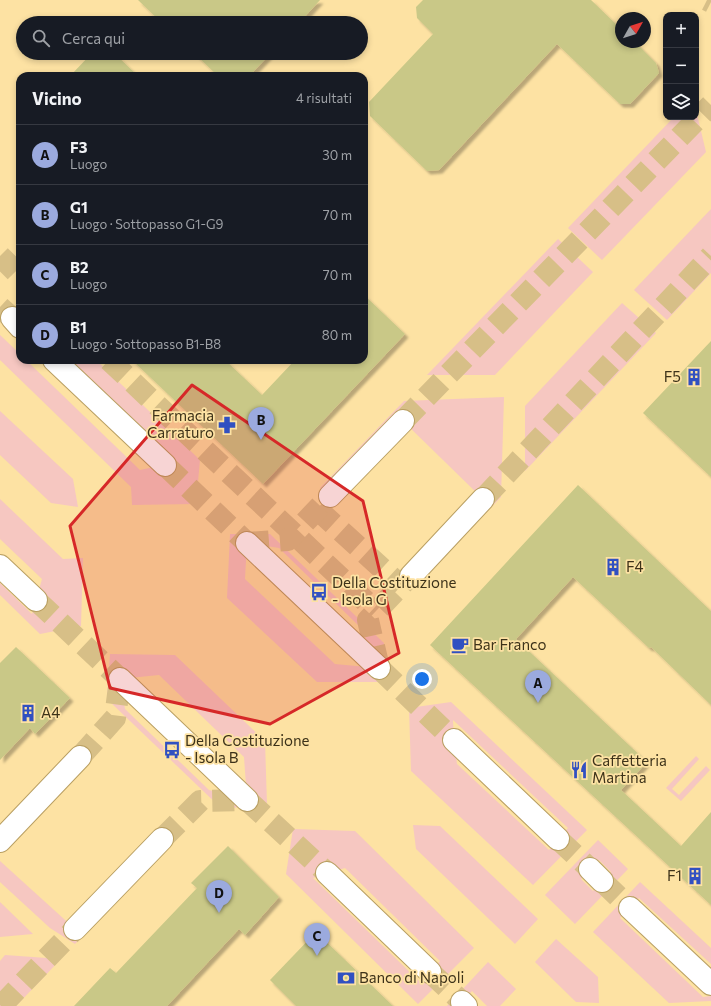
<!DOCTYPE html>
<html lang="it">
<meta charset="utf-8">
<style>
body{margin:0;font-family:Commissioner,sans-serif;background:#242831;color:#f1f3f6}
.controls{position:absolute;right:12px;top:12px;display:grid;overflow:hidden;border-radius:8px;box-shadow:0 2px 6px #0003}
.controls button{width:36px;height:36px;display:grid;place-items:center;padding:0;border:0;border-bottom:1px solid #363941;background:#171b24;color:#f1f3f6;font:20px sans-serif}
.compass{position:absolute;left:615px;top:12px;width:36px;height:36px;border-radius:50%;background:#171b24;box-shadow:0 2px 6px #0003;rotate:51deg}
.you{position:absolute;left:422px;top:679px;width:14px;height:14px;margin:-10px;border:3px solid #fff;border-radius:50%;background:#1a73e8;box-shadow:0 0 0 6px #1a73e833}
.badge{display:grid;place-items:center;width:26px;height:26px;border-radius:50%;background:#9baade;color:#111;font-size:13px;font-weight:700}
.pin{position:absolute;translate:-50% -33px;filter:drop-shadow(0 1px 2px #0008)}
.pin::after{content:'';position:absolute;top:21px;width:14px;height:12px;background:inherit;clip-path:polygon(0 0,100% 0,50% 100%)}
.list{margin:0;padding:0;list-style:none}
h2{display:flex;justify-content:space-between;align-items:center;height:52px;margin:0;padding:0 16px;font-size:17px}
h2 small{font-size:13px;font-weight:400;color:#9ea1a6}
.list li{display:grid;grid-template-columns:26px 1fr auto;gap:12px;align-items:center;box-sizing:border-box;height:60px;padding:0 16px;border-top:1px solid #363941}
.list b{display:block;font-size:15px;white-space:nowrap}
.list p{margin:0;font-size:13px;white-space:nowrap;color:#9ea1a6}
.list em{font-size:13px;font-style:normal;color:#9ea1a6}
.icon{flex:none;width:22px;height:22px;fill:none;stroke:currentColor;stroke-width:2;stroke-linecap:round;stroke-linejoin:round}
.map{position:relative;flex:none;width:711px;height:1006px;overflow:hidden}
.search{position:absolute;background:#171b24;box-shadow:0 2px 6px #0003;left:16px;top:16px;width:352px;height:44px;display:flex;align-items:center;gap:10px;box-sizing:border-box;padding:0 14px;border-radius:22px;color:#9ea1a6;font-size:15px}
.panel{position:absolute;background:#171b24;box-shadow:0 2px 6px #0003;left:16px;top:72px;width:352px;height:292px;border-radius:12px}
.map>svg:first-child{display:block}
</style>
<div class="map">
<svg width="711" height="1006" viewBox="0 0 711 1006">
<defs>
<filter id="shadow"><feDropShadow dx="3.5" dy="3.5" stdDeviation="1" flood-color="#0004"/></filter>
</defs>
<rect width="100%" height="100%" fill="#fde2a3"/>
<g fill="#f6c7c1" fill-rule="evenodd">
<polygon points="696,110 706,152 602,260 568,228 674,117 696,117"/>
<polygon points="711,209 711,273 667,320 634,290"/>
<polygon points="558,239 593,272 495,375 427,375"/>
<polygon points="622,303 656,333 525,471 525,406"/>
<polygon points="0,335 20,354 20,360 26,360 140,470 177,462 70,360 96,360 200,460 196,504 132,505 131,487 0,360"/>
<polygon points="504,397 501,497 418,585 412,580 483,499 403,421 326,494 320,488 404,401"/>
<polygon points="0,411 73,479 78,507 51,503 0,455"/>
<polygon points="0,499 63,559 83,558 81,626 40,634 0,595 0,583 32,614 42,579 0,539"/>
<path d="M230,534H270L384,643L381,682H317L227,598ZM247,543L279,548L361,628L378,668L335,664L245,579Z"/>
<path d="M110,654L175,655L265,741L267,804L222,809L107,699ZM159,675L244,757L247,800L209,790L125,709L120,679Z"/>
<path d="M451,702L587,830L533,885L411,771L409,708ZM453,720L568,828L549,850L457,764L454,740Z"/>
<polygon points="696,756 699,759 672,789 679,795 706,766 710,770 681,801 666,788"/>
<polygon points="413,825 440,826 538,919 515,944 416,849"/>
<path d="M293,829L355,831L474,948L418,1004L286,874ZM345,868L440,961L420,982L313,878Z"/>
<polygon points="177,838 75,944 50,928 0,882 0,861 75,929 167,843"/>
<path d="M598,840L628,869L575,924L545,895ZM599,860L611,872L593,891L581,879Z"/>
<polygon points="640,882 711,948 711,964 639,898 620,918 703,997 711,996 711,1001 669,1003 593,932"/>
<polygon points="0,902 33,934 0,937"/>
<polygon points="556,939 598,977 599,1003 576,1002 535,962"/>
<polygon points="5,955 61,959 16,1006 0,1006 0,961"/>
<polygon points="488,962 516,989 500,1006 487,1006 472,991 458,1006 447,1006"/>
</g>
<g fill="#c9c887" filter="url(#shadow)">
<polygon points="138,0 320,0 299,23 162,23"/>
<polygon points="423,0 591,0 621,29 621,42 635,42 656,63 659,73 630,104 620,104 557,44 439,170 427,171 370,116 369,102 433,34 417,18 416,7"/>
<polygon points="92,53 114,53 138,76 70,76"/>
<polygon points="194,53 271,53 249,76 218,76"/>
<polygon points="364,295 405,334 263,484 132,360 225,360 262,395 295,360 364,360"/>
<polygon points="711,341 711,477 643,413"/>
<polygon points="578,485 711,611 711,705 651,647 649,648 573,577 516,639 647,762 621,790 681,846 711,812 711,905 430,645"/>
<polygon points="16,647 70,698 35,734 30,728 0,760 0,663"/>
<polygon points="228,846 279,897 245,935 239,929 167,1006 74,1006 110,968 116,973 197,888 191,883"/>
<polygon points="316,932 393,1006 296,1006 270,980"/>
</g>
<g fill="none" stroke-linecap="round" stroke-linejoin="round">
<g stroke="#d7bf87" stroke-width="22" stroke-dasharray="22 11" stroke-linecap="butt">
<polyline points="707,0 711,2"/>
<polyline points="0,256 20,276"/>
<polyline points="109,360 376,611"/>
<polyline points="403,421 711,105"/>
<polyline points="483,499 711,256"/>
<polyline points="317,509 401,586"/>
<polyline points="247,543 288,540 328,498"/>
<polyline points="379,668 368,620 410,576"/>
<polyline points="80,757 115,718 120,679"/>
<polyline points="162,839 200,801 247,800"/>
<polyline points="1,1006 75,929"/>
</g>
<g stroke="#d7bf87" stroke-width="22" stroke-dasharray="22 11" stroke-linecap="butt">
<polyline points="0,307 12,318"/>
<polyline points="165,465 247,543"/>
<polyline points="36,600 120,679"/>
<polyline points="379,668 454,740"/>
<polyline points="247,800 327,873"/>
<polyline points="558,839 590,869"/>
<polyline points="602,881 630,908"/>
<polyline points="430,972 462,1002"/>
</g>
<g stroke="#b99f62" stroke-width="24">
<g id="minor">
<polyline points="330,496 403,421"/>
<polyline points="411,576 483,499"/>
<polyline points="0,841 80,757"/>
<polyline points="75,929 162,839"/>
</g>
</g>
<g stroke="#b99f62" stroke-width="24">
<g id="major">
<polyline points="12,318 20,327"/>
<polyline points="54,360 165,465"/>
<polyline points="247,543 379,668"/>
<polyline points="0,566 36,600"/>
<polyline points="120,679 247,800"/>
<polyline points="454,740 558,839"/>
<polyline points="590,869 602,881"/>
<polyline points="327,873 430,972"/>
<polyline points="630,908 711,984"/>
<polyline points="462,1002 466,1006"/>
</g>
</g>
<use href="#minor" stroke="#fff" stroke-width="22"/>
<use href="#major" stroke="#fff" stroke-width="22"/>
</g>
<path fill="#d62828" fill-opacity="0.2" stroke="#d62828" stroke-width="3" stroke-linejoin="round" d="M192,385L363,501L399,653L270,724L110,688L70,526Z"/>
<defs>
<g id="building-bare" transform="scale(1.38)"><path d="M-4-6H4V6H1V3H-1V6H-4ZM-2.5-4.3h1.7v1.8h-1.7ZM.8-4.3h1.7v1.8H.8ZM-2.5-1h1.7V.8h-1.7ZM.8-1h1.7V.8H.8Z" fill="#3150c1" stroke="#fde2a3" stroke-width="2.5" paint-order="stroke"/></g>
<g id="pharmacy-bare" transform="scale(1.38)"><path d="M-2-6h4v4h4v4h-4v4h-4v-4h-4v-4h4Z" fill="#3150c1" stroke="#fde2a3" stroke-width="2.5" paint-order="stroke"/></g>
<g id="bus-bare" transform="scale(1.38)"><path d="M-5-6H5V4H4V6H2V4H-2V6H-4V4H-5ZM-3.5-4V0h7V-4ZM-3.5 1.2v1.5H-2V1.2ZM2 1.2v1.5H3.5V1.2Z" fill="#3150c1" stroke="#fde2a3" stroke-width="2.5" paint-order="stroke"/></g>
<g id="cafe-bare" transform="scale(1.38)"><path d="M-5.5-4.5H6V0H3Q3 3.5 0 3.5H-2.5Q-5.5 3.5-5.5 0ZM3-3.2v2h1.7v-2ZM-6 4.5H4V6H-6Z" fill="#3150c1" stroke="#fde2a3" stroke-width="2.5" paint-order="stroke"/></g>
<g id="restaurant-bare" transform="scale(1.38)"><path d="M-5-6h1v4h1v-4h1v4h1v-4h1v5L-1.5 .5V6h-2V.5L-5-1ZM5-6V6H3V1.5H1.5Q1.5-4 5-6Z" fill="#3150c1" stroke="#fde2a3" stroke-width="2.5" paint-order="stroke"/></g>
<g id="bank-bare" transform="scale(1.38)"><path d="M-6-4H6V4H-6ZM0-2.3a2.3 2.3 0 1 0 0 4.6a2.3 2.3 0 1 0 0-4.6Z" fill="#3150c1" stroke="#fde2a3" stroke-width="2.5" paint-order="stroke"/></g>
</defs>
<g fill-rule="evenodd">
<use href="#building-bare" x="694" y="377"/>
<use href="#pharmacy-bare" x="227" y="425"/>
<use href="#building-bare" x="613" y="567"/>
<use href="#bus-bare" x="319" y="592"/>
<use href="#cafe-bare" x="460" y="645"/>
<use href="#building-bare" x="28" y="713"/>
<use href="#bus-bare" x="172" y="750"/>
<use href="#restaurant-bare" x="579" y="770"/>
<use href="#building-bare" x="695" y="876"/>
<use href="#bank-bare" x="346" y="978"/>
</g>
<g text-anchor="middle" stroke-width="3.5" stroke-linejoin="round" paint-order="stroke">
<g font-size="15" fill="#3d3219" stroke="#fde2a3" text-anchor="start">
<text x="681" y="382" text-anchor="end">F5</text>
<text x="214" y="421" text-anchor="end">Farmacia<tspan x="214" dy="17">Carraturo</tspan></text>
<text x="626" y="572">F4</text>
<text x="332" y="588">Della Costituzione<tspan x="332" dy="17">- Isola G</tspan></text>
<text x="473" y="650">Bar Franco</text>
<text x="41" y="718">A4</text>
<text x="185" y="746">Della Costituzione<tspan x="185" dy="17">- Isola B</tspan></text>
<text x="592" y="766">Caffetteria<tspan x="592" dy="17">Martina</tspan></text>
<text x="682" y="881" text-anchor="end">F1</text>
<text x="359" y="983">Banco di Napoli</text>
</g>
</g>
</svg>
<div class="controls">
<button>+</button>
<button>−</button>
<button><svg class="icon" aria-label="layers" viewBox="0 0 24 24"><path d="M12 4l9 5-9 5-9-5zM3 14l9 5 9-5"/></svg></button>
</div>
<svg class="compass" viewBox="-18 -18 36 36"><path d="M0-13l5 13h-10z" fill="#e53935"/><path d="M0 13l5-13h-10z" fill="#9ea1a6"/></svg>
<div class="you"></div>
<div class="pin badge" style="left:538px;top:703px">A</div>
<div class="pin badge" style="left:261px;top:440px">B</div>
<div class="pin badge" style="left:317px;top:956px">C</div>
<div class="pin badge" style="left:219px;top:913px">D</div>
<div class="search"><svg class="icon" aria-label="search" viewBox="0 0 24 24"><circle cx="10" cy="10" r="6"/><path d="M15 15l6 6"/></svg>Cerca qui</div>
<section class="panel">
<h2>Vicino<small>4 risultati</small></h2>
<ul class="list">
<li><span class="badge">A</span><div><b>F3</b><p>Luogo</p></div><em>30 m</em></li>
<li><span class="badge">B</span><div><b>G1</b><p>Luogo · Sottopasso G1-G9</p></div><em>70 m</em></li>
<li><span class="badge">C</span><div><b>B2</b><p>Luogo</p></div><em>70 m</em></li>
<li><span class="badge">D</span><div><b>B1</b><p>Luogo · Sottopasso B1-B8</p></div><em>80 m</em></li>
</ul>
</section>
</div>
